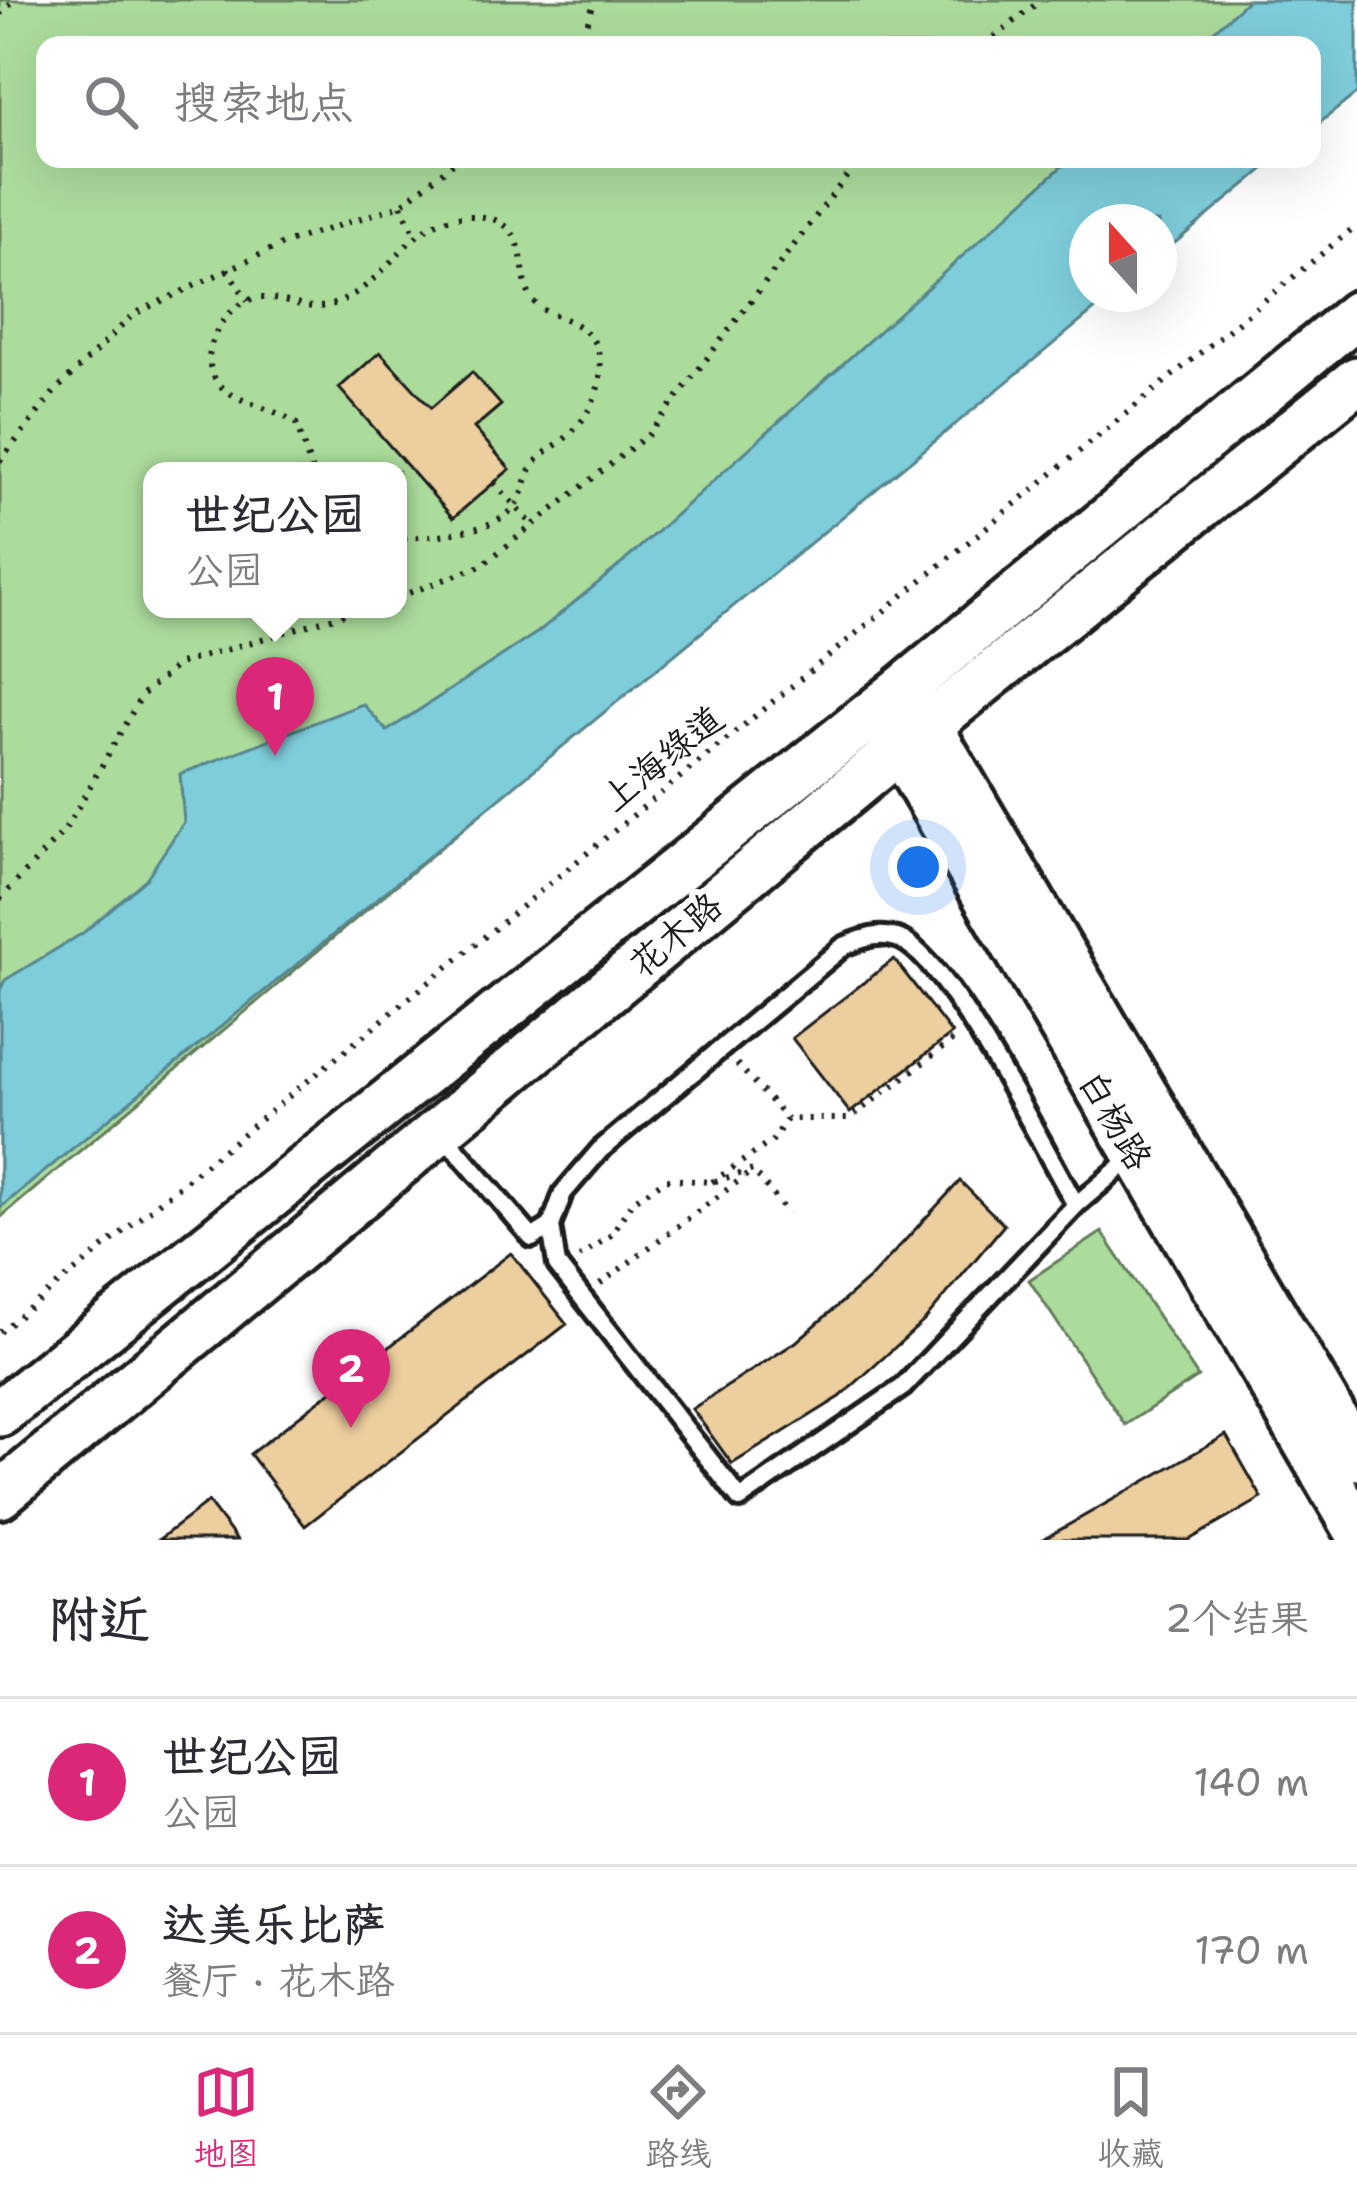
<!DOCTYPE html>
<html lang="zh">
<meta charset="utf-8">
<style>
body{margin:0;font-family:"Shantell Sans","LXGW WenKai TC",sans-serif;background:#f7f7f7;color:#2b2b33}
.compass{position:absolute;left:1069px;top:204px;width:108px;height:108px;border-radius:50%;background:#fff;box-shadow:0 12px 48px #0002;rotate:339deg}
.you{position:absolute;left:918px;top:867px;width:42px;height:42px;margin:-30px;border:9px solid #fff;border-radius:50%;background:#1a73e8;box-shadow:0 0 0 18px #1a73e833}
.badge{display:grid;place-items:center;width:78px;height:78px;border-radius:50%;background:#db2777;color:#fff;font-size:39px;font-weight:700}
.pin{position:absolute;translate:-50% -99px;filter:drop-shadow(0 3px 6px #0008)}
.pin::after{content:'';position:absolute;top:63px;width:42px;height:36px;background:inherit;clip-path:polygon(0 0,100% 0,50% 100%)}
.popup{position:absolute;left:143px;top:462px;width:264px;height:156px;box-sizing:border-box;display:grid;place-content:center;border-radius:24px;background:#fff;filter:drop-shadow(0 3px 9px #0005);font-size:39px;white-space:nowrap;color:#7c7c81}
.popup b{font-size:45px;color:#2b2b33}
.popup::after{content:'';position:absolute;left:50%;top:100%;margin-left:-24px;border:24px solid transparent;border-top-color:#fff}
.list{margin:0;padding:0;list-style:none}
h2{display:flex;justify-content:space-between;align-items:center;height:156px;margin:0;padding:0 48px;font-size:51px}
h2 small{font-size:39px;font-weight:400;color:#7c7c81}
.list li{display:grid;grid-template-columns:78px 1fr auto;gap:36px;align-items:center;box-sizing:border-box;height:168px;padding:0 48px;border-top:3px solid #e1e1e2}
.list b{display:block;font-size:45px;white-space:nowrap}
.list p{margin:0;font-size:39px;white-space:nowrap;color:#7c7c81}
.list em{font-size:39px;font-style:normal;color:#7c7c81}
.icon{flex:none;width:66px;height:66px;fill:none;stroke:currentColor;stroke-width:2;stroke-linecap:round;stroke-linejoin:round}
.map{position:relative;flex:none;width:1357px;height:1540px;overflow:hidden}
.search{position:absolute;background:#fff;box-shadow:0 12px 48px #0002;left:36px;right:36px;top:36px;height:132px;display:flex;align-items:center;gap:30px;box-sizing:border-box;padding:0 42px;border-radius:24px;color:#7c7c81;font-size:45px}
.sheet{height:492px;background:#fff}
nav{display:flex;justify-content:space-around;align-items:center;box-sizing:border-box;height:168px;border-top:3px solid #e1e1e2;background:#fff;font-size:33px;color:#7c7c81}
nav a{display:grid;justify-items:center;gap:6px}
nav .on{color:#db2777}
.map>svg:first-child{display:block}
</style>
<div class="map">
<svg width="1357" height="1540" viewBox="0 0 1357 1540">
<rect width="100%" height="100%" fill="#fff"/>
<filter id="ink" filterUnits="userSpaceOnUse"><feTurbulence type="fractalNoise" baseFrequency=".00833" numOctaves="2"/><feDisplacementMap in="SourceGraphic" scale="24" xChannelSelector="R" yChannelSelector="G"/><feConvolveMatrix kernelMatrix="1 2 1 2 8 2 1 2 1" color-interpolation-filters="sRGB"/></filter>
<g filter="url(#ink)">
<g fill="#acdc9c" stroke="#647c5c" stroke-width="3" fill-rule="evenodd">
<path d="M0,0H1357L1312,45H45V159H1259L1159,222H1087V294H1099L0,1218ZM152,471H398V609H152Z"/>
<polygon points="1102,1232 1198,1377 1125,1425 1029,1280"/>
</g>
<g fill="#7ecddb" stroke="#57868f" stroke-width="3">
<polygon points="1248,0 1357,0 1357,93 1312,129 1312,45 1198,45"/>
<polygon points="1070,159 1276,159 1159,256 1159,222 1087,222 1087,294 1114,294 0,1208 0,990 5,980 83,933 146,879 184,822 180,774 363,704 387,731 538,632 620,565"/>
</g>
<g fill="#edce9f" stroke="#1c1c1c" stroke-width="3">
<polygon points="380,352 431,408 472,372 501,405 474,428 510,469 453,518 339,388"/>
<polygon points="894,959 952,1034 850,1113 792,1038"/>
<polygon points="960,1181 1004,1225 925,1320 840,1397 732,1464 692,1409 796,1342 872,1276"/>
<polygon points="511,1253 567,1324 305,1526 250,1454"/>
<polygon points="1226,1435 1262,1498 1189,1540 1042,1540"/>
<polygon points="208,1502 237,1540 158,1540"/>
</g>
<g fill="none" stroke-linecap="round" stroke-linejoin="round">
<g stroke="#1c1c1c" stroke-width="26">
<g id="lane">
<polyline points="442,1133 532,1238 551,1226"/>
<path d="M1076,1205C1046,1153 946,953 897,938C877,932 862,939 844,946L600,1150L563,1193L551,1226L557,1265L740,1499L903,1387L1076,1205L1136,1154"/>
</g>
</g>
<g stroke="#1c1c1c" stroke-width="54">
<g id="secondary">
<polyline points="913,700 1357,1457"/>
<polyline points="885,724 1357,1529"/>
<polyline points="0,1413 905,687 1357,314"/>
<polyline points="0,1495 899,749 1357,380"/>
</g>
</g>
<g stroke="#1c1c1c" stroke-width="6" stroke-dasharray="3 9" stroke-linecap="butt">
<polyline points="0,14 15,0"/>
<polyline points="580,45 595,0"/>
<polyline points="985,45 1041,0"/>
<polyline points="401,205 415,234"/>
<polyline points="227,269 248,301"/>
<polyline points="0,461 55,391 134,314 285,243 401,205 458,159"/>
<path d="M312,471L296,423C274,408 243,405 223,388C187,356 230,299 258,298C295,297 312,321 354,294C397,267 414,215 472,216C539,218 512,279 535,303C545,314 562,316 575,324C618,348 600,405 571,433C558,446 540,452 531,469C525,479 524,494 518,503C495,535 433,535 398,539"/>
<polyline points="494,483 533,525"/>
<polyline points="398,597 481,566 649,434 860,159"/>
<polyline points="0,899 65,830 142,695 179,664 361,609"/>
<polyline points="737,1064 787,1119"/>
<polyline points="712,1182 772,1141 787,1119 849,1119 957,1037"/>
<polyline points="579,1257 611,1235 632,1202 666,1179 712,1182 753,1170 788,1214"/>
<polyline points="600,1284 748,1174"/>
<polyline points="0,1332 1357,225"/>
</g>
<use href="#lane" stroke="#fff" stroke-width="16"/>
<use href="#secondary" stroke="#fff" stroke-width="45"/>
</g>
</g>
<g text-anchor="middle" stroke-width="12" stroke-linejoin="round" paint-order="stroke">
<g font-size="36" fill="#1c1c1c" stroke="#fff">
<text transform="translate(662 758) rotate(-39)" y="13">上海绿道</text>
<text transform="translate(675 934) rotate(-40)" y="13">花木路</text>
<text transform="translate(1116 1120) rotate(60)" y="13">白杨路</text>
</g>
</g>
</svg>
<svg class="compass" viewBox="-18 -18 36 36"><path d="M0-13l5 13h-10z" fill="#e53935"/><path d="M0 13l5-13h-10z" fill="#7c7c81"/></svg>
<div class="you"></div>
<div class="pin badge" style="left:275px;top:756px">1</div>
<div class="popup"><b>世纪公园</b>公园</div>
<div class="pin badge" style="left:351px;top:1428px">2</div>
<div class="search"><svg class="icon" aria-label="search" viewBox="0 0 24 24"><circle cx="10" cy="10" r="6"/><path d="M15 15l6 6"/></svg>搜索地点</div>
</div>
<section class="sheet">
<h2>附近<small>2个结果</small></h2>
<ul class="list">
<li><span class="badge">1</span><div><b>世纪公园</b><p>公园</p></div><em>140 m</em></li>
<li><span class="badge">2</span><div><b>达美乐比萨</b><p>餐厅 · 花木路</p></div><em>170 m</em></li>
</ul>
</section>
<nav>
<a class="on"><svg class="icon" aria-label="map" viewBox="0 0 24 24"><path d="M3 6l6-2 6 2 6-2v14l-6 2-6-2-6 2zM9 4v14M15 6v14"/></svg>地图</a>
<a><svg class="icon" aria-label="directions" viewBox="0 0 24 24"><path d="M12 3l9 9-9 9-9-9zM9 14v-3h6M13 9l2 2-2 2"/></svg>路线</a>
<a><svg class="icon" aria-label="saved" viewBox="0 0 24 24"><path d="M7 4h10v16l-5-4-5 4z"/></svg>收藏</a>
</nav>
